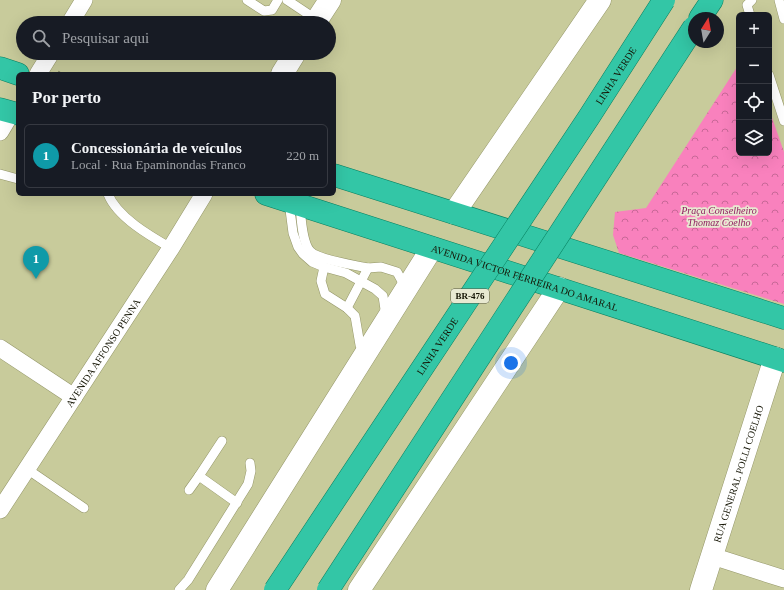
<!DOCTYPE html>
<html lang="pt">
<meta charset="utf-8">
<style>
body{margin:0;font-family:"Times New Roman",serif;background:#242831;color:#f1f3f6}
.controls{position:absolute;right:12px;top:12px;display:grid;overflow:hidden;border-radius:6px;box-shadow:0 4px 16px #0002}
.controls button{width:36px;height:36px;display:grid;place-items:center;padding:0;border:0;border-bottom:1px solid #363941;background:#171b24;color:#f1f3f6;font:20px sans-serif}
.compass{position:absolute;left:688px;top:12px;width:36px;height:36px;border-radius:50%;background:#171b24;box-shadow:0 4px 16px #0002;rotate:11deg}
.you{position:absolute;left:511px;top:363px;width:14px;height:14px;margin:-10px;border:3px solid #fff;border-radius:50%;background:#1a73e8;box-shadow:0 0 0 6px #1a73e833}
.badge{display:grid;place-items:center;width:26px;height:26px;border-radius:50%;background:#b1a4dc;color:#fff;font-size:13px;font-weight:700}
.pin{position:absolute;translate:-50% -33px;filter:drop-shadow(0 1px 2px #0008)}
.pin::after{content:'';position:absolute;top:21px;width:14px;height:12px;background:inherit;clip-path:polygon(0 0,100% 0,50% 100%)}
.list{margin:0;padding:0;list-style:none}
h2{display:flex;justify-content:space-between;align-items:center;height:52px;margin:0;padding:0 16px;font-size:17px}
h2 small{font-size:13px;font-weight:400;color:#9ea1a6}
.list li{display:grid;grid-template-columns:26px 1fr auto;gap:12px;align-items:center;box-sizing:border-box;height:64px;margin:0 8px 8px;padding:0 8px;border:1px solid #363941;border-radius:6px}
.list b{display:block;font-size:15px;white-space:nowrap}
.list p{margin:0;font-size:13px;white-space:nowrap;color:#9ea1a6}
.list em{font-size:13px;font-style:normal;color:#9ea1a6}
.icon{flex:none;width:22px;height:22px;fill:none;stroke:currentColor;stroke-width:2;stroke-linecap:round;stroke-linejoin:round}
.map{position:relative;flex:none;width:784px;height:590px;overflow:hidden}
.search{position:absolute;background:#171b24;box-shadow:0 4px 16px #0002;left:16px;top:16px;width:320px;height:44px;display:flex;align-items:center;gap:10px;box-sizing:border-box;padding:0 14px;border-radius:22px;color:#9ea1a6;font-size:15px}
.panel{position:absolute;background:#171b24;box-shadow:0 4px 16px #0002;left:16px;top:72px;width:320px;height:124px;border-radius:6px}
.map>svg:first-child{display:block}
</style>
<div class="map">
<svg width="784" height="590" viewBox="0 0 784 590">
<defs>
<pattern id="forest-crowns" width="20" height="18" patternUnits="userSpaceOnUse"><rect width="20" height="18" fill="#f981bd"/><path d="M2 6a3 3 0 1 1 6 0M12 15a3 3 0 1 1 6 0" fill="none" stroke="#c86897"/></pattern>
</defs>
<rect width="100%" height="100%" fill="#c8cb9b"/>
<polygon fill="url(#forest-crowns)" points="739,64 739,153 769,153 769,109 784,152 784,304 619,253 613,235 615,212 646,208"/>
<g fill="none" stroke-linecap="round" stroke-linejoin="round">
<g stroke="#949668" stroke-width="10">
<g id="service">
<polyline points="247,0 264,11 272,10 278,0"/>
<polyline points="287,0 317,20"/>
<polyline points="779,0 784,19"/>
<polyline points="750,15 747,5 752,0"/>
<polyline points="769,75 784,121"/>
<polyline points="0,174 18,179"/>
<path d="M108,194C117,217 150,236 171,248"/>
<polyline points="289,202 293,233 298,247 303,254 312,262 324,267 346,273 375,289 383,296 386,316"/>
<path d="M300,205C301,217 302,242 310,251C318,260 355,265 368,268L347,308"/>
<polyline points="324,267 321,281 325,294 347,308 355,316 360,345 364,353"/>
<polyline points="368,268 381,267 397,272 403,283 403,289"/>
<polyline points="222,441 199,476 237,503"/>
<polyline points="27,469 84,508"/>
<polyline points="189,490 199,476"/>
<polyline points="179,590 188,580 248,484 251,471 250,463"/>
</g>
</g>
<g stroke="#949668" stroke-width="18">
<g id="minor">
<polyline points="70,23 84,0"/>
<polyline points="38,74 51,53"/>
<polyline points="0,132 12,112"/>
<polyline points="0,348 74,397"/>
<path id="s1" d="M0,510L171,248L204,194"/>
<polyline points="712,556 784,579"/>
</g>
</g>
<g stroke="#949668" stroke-width="23">
<g id="tertiary">
<polyline points="454,213 600,0"/>
<path id="s2" d="M701,590L775,358"/>
</g>
</g>
<g stroke="#949668" stroke-width="23">
<g id="secondary">
<polyline points="315,23 330,0"/>
<polyline points="282,74 295,53"/>
<polyline points="217,590 432,248"/>
<polyline points="359,590 559,288"/>
</g>
</g>
<g stroke="#077f5f" stroke-width="23">
<g id="trunk">
<polyline points="700,18 712,0"/>
<polyline points="0,68 18,74"/>
<polyline points="0,109 18,114"/>
<polyline points="334,175 784,318"/>
<path id="s3" d="M266,194L784,361"/>
</g>
</g>
<polyline stroke="#8c8e68" stroke-width="2.5" stroke-dasharray="2 2" stroke-linecap="butt" points="58,72 64,74"/>
<use href="#service" stroke="#fff" stroke-width="9"/>
<use href="#minor" stroke="#fff" stroke-width="17"/>
<use href="#tertiary" stroke="#fff" stroke-width="22"/>
<use href="#secondary" stroke="#fff" stroke-width="22"/>
<use href="#trunk" stroke="#33c6a6" stroke-width="22"/>
<g stroke="#077f5f" stroke-width="23" stroke-linecap="butt">
<g id="trunk-bridge">
<path id="s4" d="M275,590L589,117L664,0"/>
<polyline points="328,590 694,27"/>
</g>
</g>
<use href="#trunk-bridge" stroke="#33c6a6" stroke-width="22"/>
</g>
<g text-anchor="middle" stroke-width="3.5" stroke-linejoin="round" paint-order="stroke">
<rect fill="#e8e9d1" stroke="#545441" stroke-width="1" x="451" y="289" width="38" height="14" rx="3"/>
<g font-size="9" font-weight="bold" fill="#141403">
<text x="470" y="299">BR-476</text>
</g>
<g font-size="10" fill="#141403" stroke="#e8e9d1">
<text dy="4" stroke="none"><textPath href="#s4" startOffset="617">LINHA VERDE</textPath></text>
<text dy="4" stroke="none"><textPath href="#s3" startOffset="272">AVENIDA VICTOR FERREIRA DO AMARAL</textPath></text>
<text dy="4" stroke="none"><textPath href="#s4" startOffset="293">LINHA VERDE</textPath></text>
<text dy="4" stroke="none"><textPath href="#s1" startOffset="188">AVENIDA AFFONSO PENNA</textPath></text>
<text dy="4" stroke="none"><textPath href="#s2" startOffset="122">RUA GENERAL POLLI COELHO</textPath></text>
</g>
<g font-size="10" font-style="italic" fill="#902061" stroke="#e8e9d1">
<text x="719" y="214">Praça Conselheiro<tspan x="719" dy="12">Thomaz Coelho</tspan></text>
</g>
</g>
</svg>
<div class="controls">
<button>+</button>
<button>−</button>
<button><svg class="icon" aria-label="locate" viewBox="0 0 24 24"><circle cx="12" cy="12" r="6"/><path d="M12 2v4M12 18v4M2 12h4M18 12h4"/></svg></button>
<button><svg class="icon" aria-label="layers" viewBox="0 0 24 24"><path d="M12 4l9 5-9 5-9-5zM3 14l9 5 9-5"/></svg></button>
</div>
<svg class="compass" viewBox="-18 -18 36 36"><path d="M0-13l5 13h-10z" fill="#e53935"/><path d="M0 13l5-13h-10z" fill="#9ea1a6"/></svg>
<div class="you"></div>
<div class="pin badge" style="left:36px;top:279px;background:#0f9aa8">1</div>
<div class="search"><svg class="icon" aria-label="search" viewBox="0 0 24 24"><circle cx="10" cy="10" r="6"/><path d="M15 15l6 6"/></svg>Pesquisar aqui</div>
<section class="panel">
<h2>Por perto<small></small></h2>
<ul class="list">
<li><span class="badge" style="background:#0f9aa8">1</span><div><b>Concessionária de veículos</b><p>Local · Rua Epaminondas Franco</p></div><em>220 m</em></li>
</ul>
</section>
</div>
